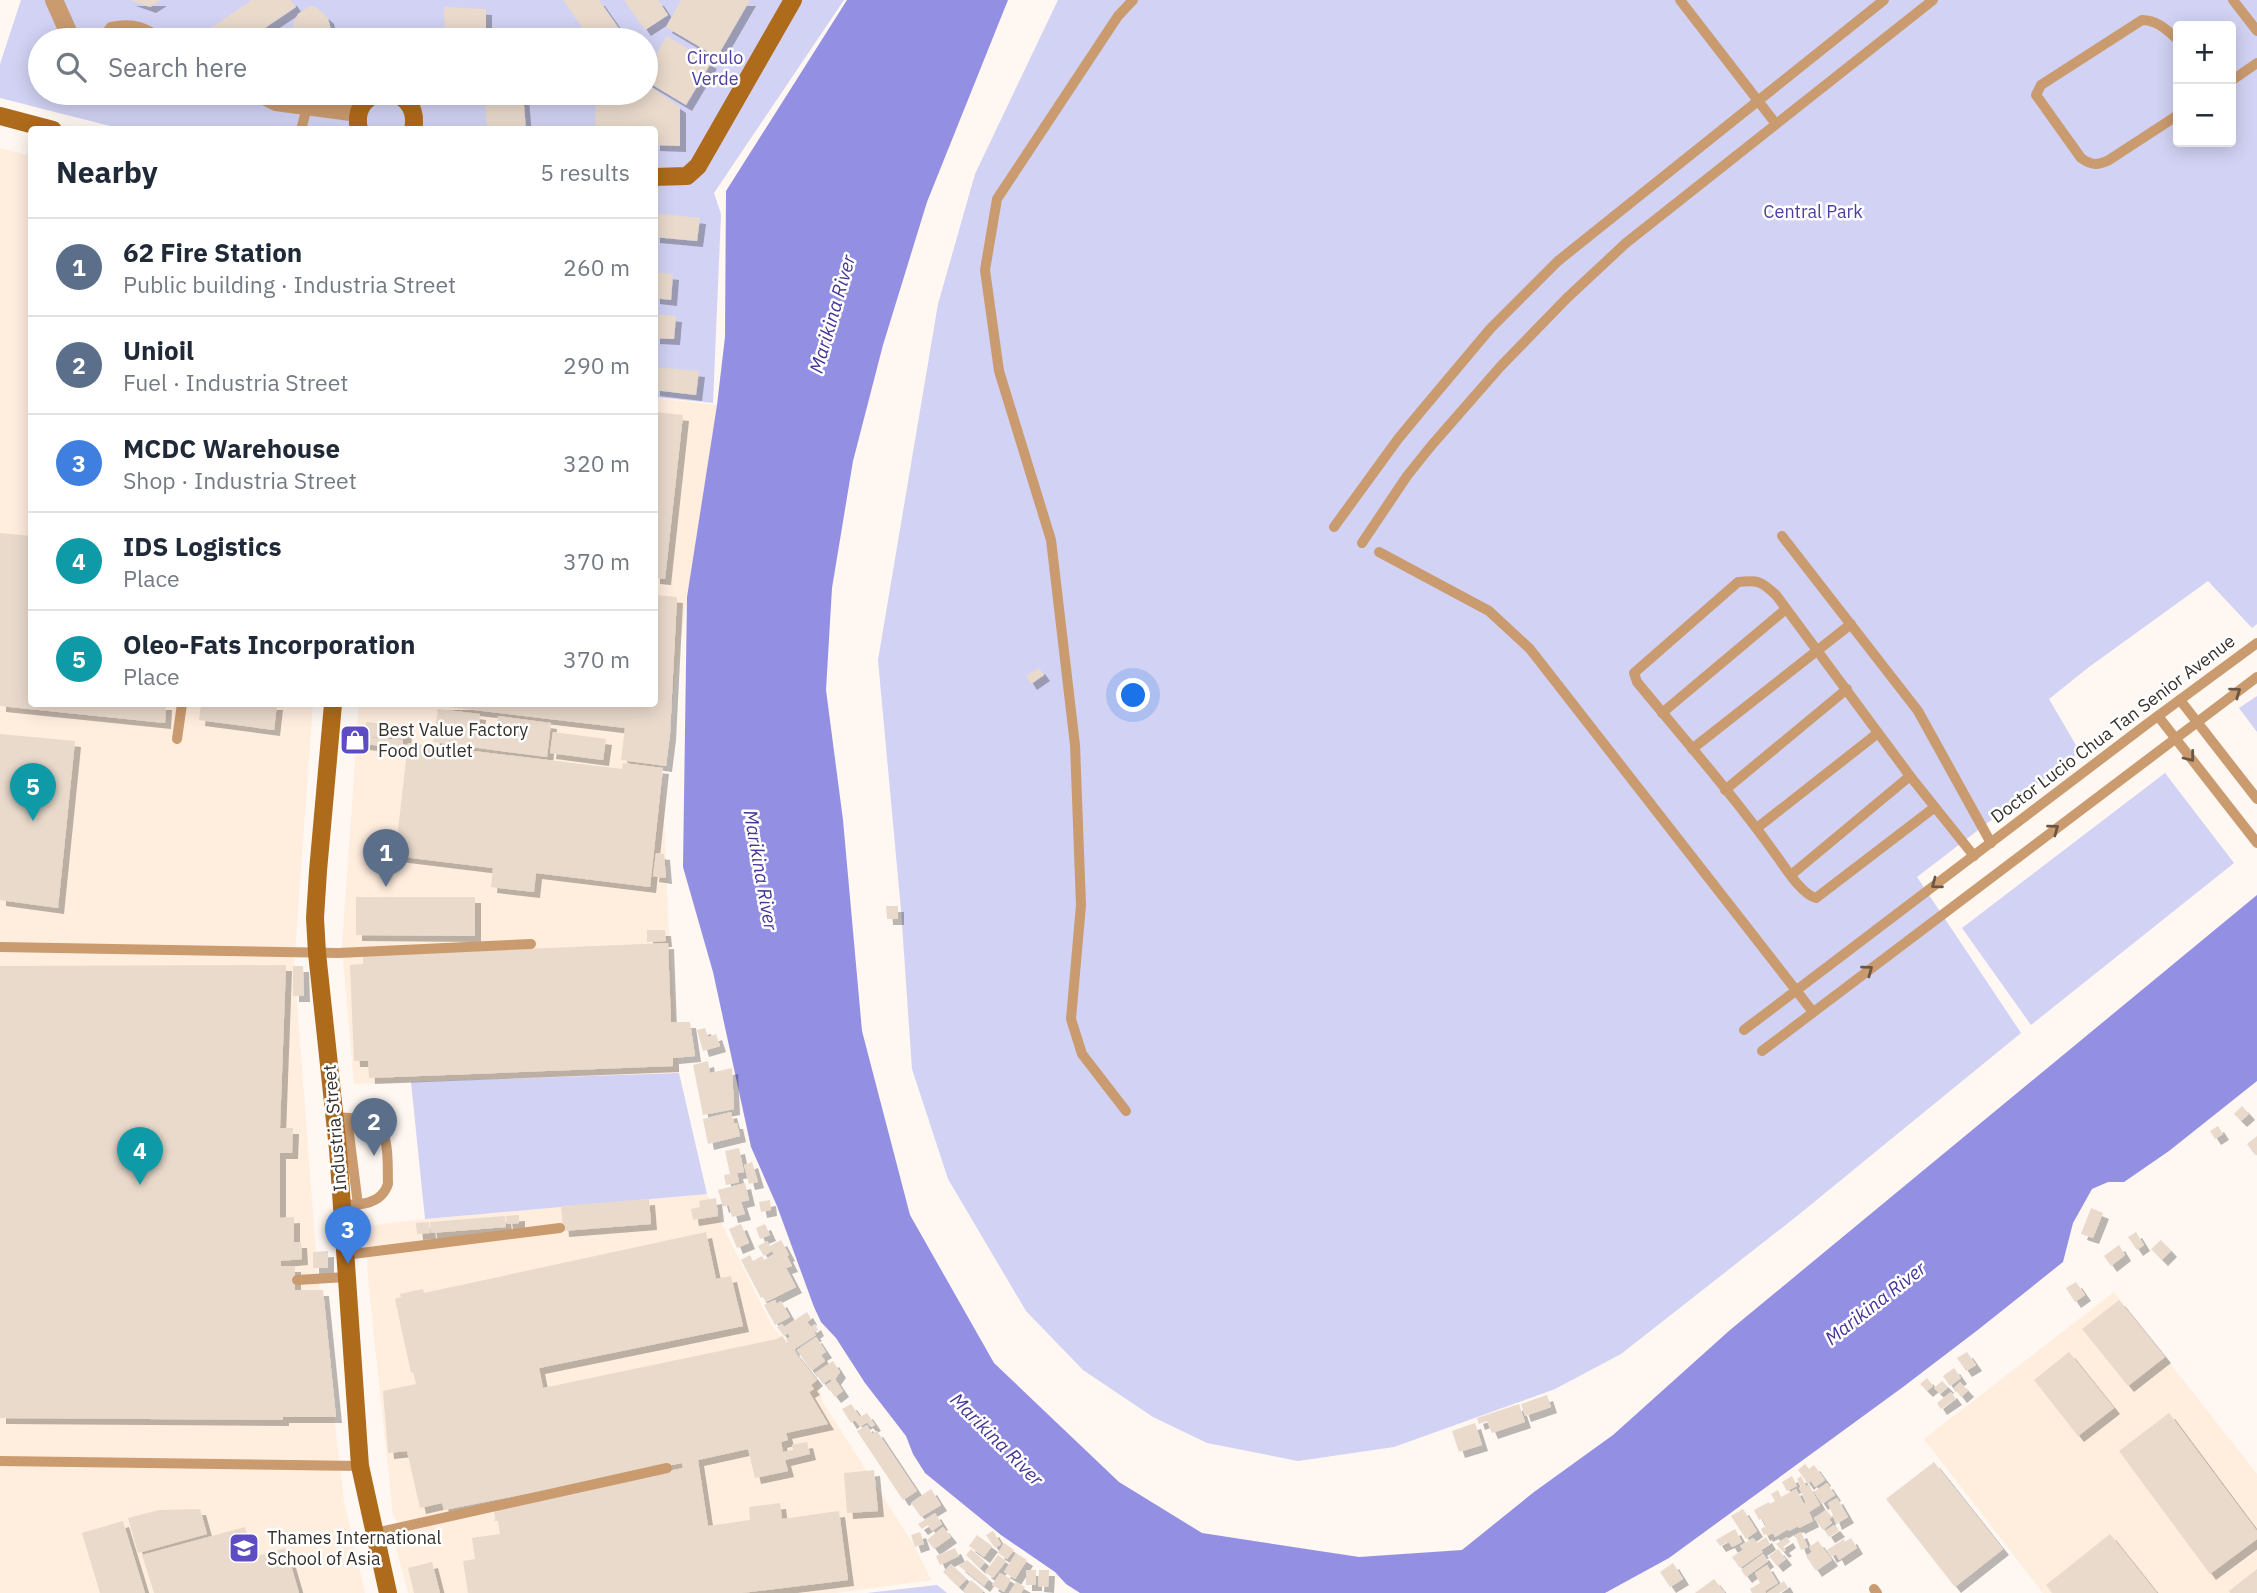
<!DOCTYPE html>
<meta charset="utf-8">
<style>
body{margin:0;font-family:"IBM Plex Sans",sans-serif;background:#f2f2f3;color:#1f2937}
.controls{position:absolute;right:21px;top:21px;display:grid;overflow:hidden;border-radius:7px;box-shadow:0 4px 18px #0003}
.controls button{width:63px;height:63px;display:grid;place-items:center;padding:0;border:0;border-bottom:2px solid #e0e1e3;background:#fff;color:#1f2937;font:35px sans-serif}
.you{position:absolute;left:1134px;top:696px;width:24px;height:24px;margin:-18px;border:5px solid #fff;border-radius:50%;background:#1a73e8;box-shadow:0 0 0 10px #1a73e833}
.badge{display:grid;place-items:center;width:46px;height:46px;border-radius:50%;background:#111827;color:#fff;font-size:23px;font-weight:700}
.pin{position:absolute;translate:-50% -58px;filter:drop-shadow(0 2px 4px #0008)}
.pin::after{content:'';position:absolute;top:37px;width:24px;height:21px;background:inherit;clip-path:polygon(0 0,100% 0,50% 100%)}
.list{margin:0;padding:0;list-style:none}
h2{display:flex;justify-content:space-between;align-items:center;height:91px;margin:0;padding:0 28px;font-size:30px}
h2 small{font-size:23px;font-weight:400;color:#747a83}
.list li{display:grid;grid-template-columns:46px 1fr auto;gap:21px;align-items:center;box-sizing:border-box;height:98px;padding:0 28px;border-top:2px solid #e0e1e3}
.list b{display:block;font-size:26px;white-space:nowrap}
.list p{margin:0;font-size:23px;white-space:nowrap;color:#747a83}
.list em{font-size:23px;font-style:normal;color:#747a83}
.icon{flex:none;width:38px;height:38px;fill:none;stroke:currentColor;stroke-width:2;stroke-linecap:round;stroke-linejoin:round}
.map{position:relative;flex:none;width:2257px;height:1593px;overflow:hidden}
.search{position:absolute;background:#fff;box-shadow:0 4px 18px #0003;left:28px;top:28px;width:630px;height:77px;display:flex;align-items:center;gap:18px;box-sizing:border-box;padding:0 24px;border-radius:38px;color:#747a83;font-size:26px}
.panel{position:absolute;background:#fff;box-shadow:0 4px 18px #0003;left:28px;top:126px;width:630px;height:581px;border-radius:7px}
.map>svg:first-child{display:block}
</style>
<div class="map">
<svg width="2257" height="1593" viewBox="0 0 2257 1593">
<defs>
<filter id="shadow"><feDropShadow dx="6" dy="6" stdDeviation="0" flood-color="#0004"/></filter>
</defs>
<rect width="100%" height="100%" fill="#fef7f2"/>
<g fill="#ffedde">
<polygon points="0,148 31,156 32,704 313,704 294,964 318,1279 344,1502 365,1593 0,1593"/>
<polygon points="655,398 717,405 687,597 662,773 669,935 679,1073 354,1084 342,946 359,704 654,704"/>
<polygon points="707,1194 772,1326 818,1381 822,1401 915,1547 931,1580 836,1593 408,1593 395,1545 409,1541 393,1515 368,1279 366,1226 425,1219"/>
<polygon points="2114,1292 2257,1474 2257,1593 2043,1593 1924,1439"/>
</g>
<g fill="#d2d2f4" fill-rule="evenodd">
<path d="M21,0H844L714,193L721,214L713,403L655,397L654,130L122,129L0,98V64ZM40,40H646V93H40Z"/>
<path d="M1058,0H2257V624L2252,628L2208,581L2089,667L2049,699L2080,752L1917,877L2021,1033L1797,1216L1621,1354L1555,1389L1394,1447L1298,1461L1207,1443L1153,1417L1083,1370L1026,1311L948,1179L912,1069L901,910L878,660L938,304L975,174ZM2178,26H2231V142H2178Z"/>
<polygon points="2257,696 2257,732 2239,708"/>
<polygon points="2165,773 2234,863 2031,1025 1962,928"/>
<polygon points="679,1073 707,1194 425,1219 411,1082"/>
<polygon points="937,1585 947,1593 867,1593"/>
</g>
<polygon fill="#938fe3" points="847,0 1008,0 927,202 883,345 853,461 832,588 826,690 843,820 862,1031 910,1215 994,1363 1119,1482 1202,1533 1359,1557 1462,1550 1534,1492 1613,1435 1730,1330 2257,895 2257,1081 2169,1151 2124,1182 2108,1182 2092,1189 2073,1223 2063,1262 1979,1329 1903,1387 1669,1558 1605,1593 1080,1593 1066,1584 1055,1572 1001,1535 925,1473 913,1454 906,1436 865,1383 836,1338 821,1322 814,1307 777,1206 751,1147 713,972 683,867 687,597 717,405 725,337 726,191"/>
<g fill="#e9dacc" filter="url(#shadow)">
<polygon points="130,0 161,0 150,7"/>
<polygon points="252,0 291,0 296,7 247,40 220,40 211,28"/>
<polygon points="563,0 599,0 627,40 591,40"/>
<polygon points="624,0 658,0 668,15 645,30"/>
<polygon points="681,0 750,0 717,57 666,27"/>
<polygon points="309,6 316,7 328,18 332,34 332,40 291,40 294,22 298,14"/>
<polygon points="444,7 486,9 486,29 494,40 445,40"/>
<polygon points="667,36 711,63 686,105 646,81 646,71"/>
<polygon points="646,84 680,107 680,146 654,145 654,130 595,130 596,93 646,93"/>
<polygon points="479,93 523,93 526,130 487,130 485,102"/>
<polygon points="654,213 700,218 697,241 654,237"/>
<polygon points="654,272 673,274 671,300 654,298"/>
<polygon points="654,314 676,316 674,339 654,338"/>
<polygon points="654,367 699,371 696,395 654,390"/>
<polygon points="654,412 683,415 665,579 654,578"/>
<polygon points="0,533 32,536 32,704 166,704 165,723 0,706"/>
<polygon points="654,595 677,597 670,734 666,766 621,760 625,728 431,705 432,704 654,704"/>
<polygon points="1039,668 1044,675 1031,684 1026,676"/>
<polygon points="201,704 277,704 274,730 199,720"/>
<polygon points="438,709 480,714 479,725 497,728 498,716 551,723 547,757 433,742"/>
<polygon points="366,722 407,726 405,739 365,736"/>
<polygon points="553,732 606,739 603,760 550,753"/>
<polygon points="0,734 75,741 58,908 0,900"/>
<polygon points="364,737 403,740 403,748 363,744"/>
<polygon points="408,743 622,769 623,763 663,768 650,887 536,873 534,892 491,887 493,868 395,856"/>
<polygon points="656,853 664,854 666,878 653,876"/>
<polygon points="356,897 475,897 475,936 356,935"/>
<polygon points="886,906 898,906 898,919 887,919"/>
<polygon points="647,930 665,930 666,941 647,942"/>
<polygon points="668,943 671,1022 690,1022 695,1056 673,1058 673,1066 369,1078 368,1061 354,1061 350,965 363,964 363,956"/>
<polygon points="286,965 280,1128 293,1128 292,1153 280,1153 280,1218 294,1217 294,1242 301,1242 302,1259 281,1261 281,1266 295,1266 295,1290 323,1290 336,1417 283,1417 283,1420 0,1418 0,966"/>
<polygon points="293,966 303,966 304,996 293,996"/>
<polygon points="705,1028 708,1037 716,1034 720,1046 703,1051 697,1030"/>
<polygon points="708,1061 710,1073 732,1068 734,1109 703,1115 693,1065"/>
<polygon points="2242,1106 2249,1114 2241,1121 2234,1114"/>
<polygon points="731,1112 734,1123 737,1123 740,1136 708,1144 703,1119"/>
<polygon points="2218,1126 2223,1134 2215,1139 2210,1131"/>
<polygon points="2257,1136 2257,1154 2255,1155 2247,1144"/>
<polygon points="739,1148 744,1172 737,1173 739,1182 726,1185 724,1175 730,1174 725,1151"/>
<polygon points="752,1162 758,1182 749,1184 744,1165"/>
<polygon points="745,1183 749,1200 741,1202 745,1214 732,1217 729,1205 723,1207 718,1190"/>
<polygon points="716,1198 718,1216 693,1220 691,1209 700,1207 699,1201"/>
<polygon points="649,1199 651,1224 563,1231 561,1206"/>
<polygon points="770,1200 771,1210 761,1212 759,1202"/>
<polygon points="2091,1208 2103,1213 2093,1238 2081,1234"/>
<polygon points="519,1215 519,1223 507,1224 506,1216"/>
<polygon points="505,1216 506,1227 431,1233 430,1222"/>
<polygon points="429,1222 430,1233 417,1234 416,1223"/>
<polygon points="741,1224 749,1243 737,1248 729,1229"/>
<polygon points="765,1224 770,1235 760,1239 756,1228"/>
<polygon points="706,1232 716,1279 731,1276 743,1326 539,1368 543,1388 777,1339 782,1336 817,1380 811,1385 814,1389 809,1392 828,1424 786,1433 788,1440 781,1442 783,1452 793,1450 792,1445 807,1442 810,1454 785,1460 788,1471 755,1478 748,1449 698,1460 708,1526 750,1520 749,1507 780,1503 782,1519 839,1511 848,1580 742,1593 468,1593 463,1561 475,1559 472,1538 500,1534 498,1521 495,1521 494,1506 683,1468 682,1463 444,1510 442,1503 420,1508 407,1451 388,1453 383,1391 416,1384 413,1372 411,1373 395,1299 401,1297 400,1294 423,1289 424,1293"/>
<polygon points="2136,1232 2144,1245 2137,1250 2128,1237"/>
<polygon points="781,1240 789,1255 787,1256 792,1266 786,1268 796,1287 766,1302 763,1297 761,1298 741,1260 750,1255 753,1261 762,1256 764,1260 774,1254 772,1251 764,1256 758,1246 767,1241 770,1246"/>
<polygon points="2161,1240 2171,1251 2162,1260 2151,1249"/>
<polygon points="2119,1245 2125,1255 2111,1266 2104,1256"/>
<polygon points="328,1251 328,1268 313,1268 313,1252"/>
<polygon points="2076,1282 2085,1295 2075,1302 2066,1288"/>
<polygon points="775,1300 777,1304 781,1301 790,1317 775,1325 764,1305"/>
<polygon points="2119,1300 2165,1357 2128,1386 2082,1329"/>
<polygon points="807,1312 811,1319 807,1322 811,1327 815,1324 818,1330 814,1333 816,1335 793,1350 786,1339 790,1337 788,1333 784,1336 777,1327 782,1324 784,1327"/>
<polygon points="816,1337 826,1352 821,1355 825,1361 811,1371 797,1350"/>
<polygon points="1967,1352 1976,1365 1966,1371 1957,1358"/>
<polygon points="2069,1352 2114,1408 2078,1436 2034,1380"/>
<polygon points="833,1361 840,1372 835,1379 843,1391 835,1397 826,1385 832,1381 830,1379 823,1384 815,1373"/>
<polygon points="1954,1368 1961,1378 1950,1386 1943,1376"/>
<polygon points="1927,1378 1933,1386 1927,1391 1920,1384"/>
<polygon points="1942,1381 1948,1387 1940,1394 1934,1388"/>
<polygon points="1960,1382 1968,1391 1961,1397 1954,1388"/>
<polygon points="1951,1392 1956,1399 1941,1409 1937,1403"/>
<polygon points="1547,1395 1551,1407 1525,1416 1521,1404"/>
<polygon points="851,1404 860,1417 867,1413 875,1425 871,1427 867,1422 860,1427 855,1420 851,1423 842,1409"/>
<polygon points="1519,1404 1525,1422 1492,1433 1487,1421 1479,1424 1477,1418"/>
<polygon points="2169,1413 2257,1531 2257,1539 2210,1574 2119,1451"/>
<polygon points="1475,1423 1482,1445 1459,1452 1452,1431"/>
<polygon points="867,1425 872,1434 877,1431 917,1491 903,1500 857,1431"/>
<polygon points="1934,1462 2003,1549 1955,1587 1886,1499"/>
<polygon points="1805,1464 1809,1469 1814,1465 1825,1480 1815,1487 1811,1481 1808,1484 1798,1470"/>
<polygon points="874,1470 878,1511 847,1513 844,1473"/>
<polygon points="1792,1476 1797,1486 1787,1491 1782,1482"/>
<polygon points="1801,1476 1806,1486 1809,1485 1820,1505 1809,1512 1813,1521 1799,1528 1798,1526 1789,1531 1788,1529 1775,1537 1773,1533 1767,1536 1766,1534 1764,1535 1761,1529 1766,1526 1762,1518 1759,1520 1754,1510 1769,1502 1770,1504 1775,1501 1771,1494 1778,1490 1781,1497 1796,1489 1804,1504 1806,1502 1799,1488 1801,1487 1797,1479"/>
<polygon points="1827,1483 1835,1495 1822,1504 1814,1492"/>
<polygon points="931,1489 941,1505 921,1517 911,1503"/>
<polygon points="1837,1498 1848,1517 1836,1524 1828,1503"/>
<polygon points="200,1509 207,1534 138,1553 128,1518 159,1510"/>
<polygon points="1743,1509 1757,1531 1746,1539 1731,1516"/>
<polygon points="1826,1510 1832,1517 1829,1519 1832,1523 1823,1530 1814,1518"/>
<polygon points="935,1513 942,1524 932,1531 928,1525 922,1529 918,1524"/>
<polygon points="123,1521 145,1593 100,1593 82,1533"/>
<polygon points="1834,1525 1839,1531 1829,1537 1825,1531"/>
<polygon points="245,1527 253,1557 286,1548 299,1593 154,1593 142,1555"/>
<polygon points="943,1527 951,1537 934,1549 927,1540"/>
<polygon points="1735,1529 1742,1542 1732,1547 1729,1542 1720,1546 1716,1540"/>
<polygon points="993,1531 1001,1544 995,1548 986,1535"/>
<polygon points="920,1532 924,1544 915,1547 911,1535"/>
<polygon points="1801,1532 1808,1547 1801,1550 1795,1535"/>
<polygon points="2110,1534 2157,1593 2052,1593 2046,1585"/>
<polygon points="977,1535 992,1546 984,1557 969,1546"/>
<polygon points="1766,1537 1770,1544 1761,1550 1763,1552 1740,1568 1732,1557 1743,1550 1740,1546 1753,1538 1757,1543"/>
<polygon points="1787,1537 1790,1542 1783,1547 1786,1550 1783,1552 1776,1544"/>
<polygon points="1851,1538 1857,1548 1839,1560 1836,1554 1831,1557 1827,1550 1844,1539 1845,1542"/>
<polygon points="1818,1541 1832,1560 1816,1571 1806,1556 1812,1552 1809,1547"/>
<polygon points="1004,1543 1014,1550 1007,1559 998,1553"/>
<polygon points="955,1548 959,1556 940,1565 936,1556"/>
<polygon points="971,1549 985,1562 980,1568 966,1555"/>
<polygon points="1778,1549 1786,1559 1777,1566 1769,1556"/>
<polygon points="1016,1553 1027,1560 1015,1579 1004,1572"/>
<polygon points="1763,1554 1768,1561 1746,1577 1741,1570"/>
<polygon points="998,1555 1006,1561 993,1578 985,1572"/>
<polygon points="967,1560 989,1579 984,1586 959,1566"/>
<polygon points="432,1562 440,1593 414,1593 408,1568"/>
<polygon points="1673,1563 1683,1579 1670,1587 1660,1572"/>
<polygon points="951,1564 967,1579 959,1587 943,1572"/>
<polygon points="1767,1565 1778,1583 1765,1591 1766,1593 1752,1593 1750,1589 1760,1583 1755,1573"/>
<polygon points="2257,1569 2257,1593 2230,1593 2229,1591"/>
<rect x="1026" y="1570" width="10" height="15"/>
<polygon points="1039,1570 1049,1570 1048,1587 1038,1586"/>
<polygon points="1000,1573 1011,1579 1004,1592 992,1585"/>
<polygon points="1714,1579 1725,1593 1695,1593"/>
<polygon points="971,1580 984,1591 982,1593 966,1593 963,1591"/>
<polygon points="1784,1581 1788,1588 1779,1593 1767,1593"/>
<polygon points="1016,1582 1025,1587 1021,1593 1009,1593"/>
</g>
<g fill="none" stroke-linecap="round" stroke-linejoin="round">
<g stroke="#ca9b6f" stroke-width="10">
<polyline points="1680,0 1776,124"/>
<polyline points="2233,0 2257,31"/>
<path d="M100,40L111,27C135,22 145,28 165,40"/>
<path d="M2178,40C2167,30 2157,20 2142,20L2041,85L2036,95L2081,158C2091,165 2097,166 2109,160L2178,115"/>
<polyline points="2231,81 2257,63"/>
<polyline points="301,130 307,107"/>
<polyline points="1334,527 1398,439 1422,410 1490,329 1558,261 1884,0"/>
<polyline points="1782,536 1918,711 1991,843"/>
<polyline points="1362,543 1407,476 1431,446 1500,367 1567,298 1626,243 1933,0"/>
<polyline points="1379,552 1489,611 1530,649 1813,1012"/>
<polyline points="2180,700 2257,799"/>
<polyline points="1662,713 1786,609"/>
<polyline points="2158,716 2257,843"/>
<polyline points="177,739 182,704"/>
<polyline points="1692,749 1851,624"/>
<polyline points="1725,790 1847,689"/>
<path d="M1935,807L1816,898C1801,894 1785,867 1776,855C1733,795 1684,739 1637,682L1634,673L1738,582C1758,580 1761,581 1776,595L1910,776L1974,856"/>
<polyline points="1757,828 1878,733"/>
<polyline points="1791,875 1910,776"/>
<polyline points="0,947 338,953 531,944"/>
<polyline points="1744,1030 2147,724 2257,643"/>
<polyline points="1762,1051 2257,677"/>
<polyline points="1126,1111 1082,1054 1071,1019 1081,905 1075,745 1051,540 999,371 985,270 997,199 1118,16 1133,0"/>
<path d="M335,1117C346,1118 357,1118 368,1120C392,1125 387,1166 388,1184C381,1205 360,1205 341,1205"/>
<polyline points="347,1118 358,1205"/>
<polyline points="345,1255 560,1228"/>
<polyline points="297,1280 346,1277"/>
<polyline points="0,1461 360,1466"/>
<polyline points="375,1533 667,1468"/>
<polyline points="1874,1589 1877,1593"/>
</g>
<g stroke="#ca9b6f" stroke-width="18">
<polyline points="54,0 70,36 77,40"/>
<polyline points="258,93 276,102 358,113"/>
</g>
<g stroke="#af6b1c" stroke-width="18">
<path d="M393,93C410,99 417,112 413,130"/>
<polyline points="0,116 53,130"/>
<path d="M359,130C355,112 362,98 380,93"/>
<polyline points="654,177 687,176 698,166 793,0"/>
<polyline points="333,704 318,871 315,918 317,953 338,1149 360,1466 388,1593"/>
</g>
</g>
<defs><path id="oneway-chevron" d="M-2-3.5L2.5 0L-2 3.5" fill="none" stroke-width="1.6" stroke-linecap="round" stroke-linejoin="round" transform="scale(1.75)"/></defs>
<g stroke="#6a5643">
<use href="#oneway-chevron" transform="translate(2236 692) rotate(-36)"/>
<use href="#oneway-chevron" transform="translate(2190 757) rotate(52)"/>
<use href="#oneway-chevron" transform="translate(2054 829) rotate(-37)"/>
<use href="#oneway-chevron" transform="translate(1936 884) rotate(143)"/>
<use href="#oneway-chevron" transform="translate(1868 970) rotate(-37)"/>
</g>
<defs>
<g id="shop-square" transform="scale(1.575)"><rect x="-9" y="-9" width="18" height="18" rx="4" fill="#5e4cc4" stroke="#fff"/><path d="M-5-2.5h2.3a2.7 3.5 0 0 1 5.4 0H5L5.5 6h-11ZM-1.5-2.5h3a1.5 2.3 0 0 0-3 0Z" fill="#fff"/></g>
<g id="school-square" transform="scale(1.575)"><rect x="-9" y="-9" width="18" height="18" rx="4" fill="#5e4cc4" stroke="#fff"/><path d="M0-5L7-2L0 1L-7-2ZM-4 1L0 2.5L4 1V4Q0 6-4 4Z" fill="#fff"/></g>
</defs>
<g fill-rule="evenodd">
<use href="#shop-square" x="355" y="740"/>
<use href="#school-square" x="244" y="1548"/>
</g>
<g text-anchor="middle" stroke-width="5" stroke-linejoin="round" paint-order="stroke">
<g font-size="18" fill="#4d3fa0" stroke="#fff">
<text x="715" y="64">Circulo<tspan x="715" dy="21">Verde</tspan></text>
<text x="1813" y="218">Central Park</text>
</g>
<g font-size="18" fill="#37312c" stroke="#fff">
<text transform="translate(2113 729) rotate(-37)" y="6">Doctor Lucio Chua Tan Senior Avenue</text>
<text transform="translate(335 1128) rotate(-95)" y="6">Industria Street</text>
</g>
<g font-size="18" fill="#37312c" stroke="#fff" text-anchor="start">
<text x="378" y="736">Best Value Factory<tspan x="378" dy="21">Food Outlet</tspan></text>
<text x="267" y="1544">Thames International<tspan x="267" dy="21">School of Asia</tspan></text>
</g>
<g font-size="19" font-style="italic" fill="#453696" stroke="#fff">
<text transform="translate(832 314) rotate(-74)" y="7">Marikina River</text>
<text transform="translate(761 870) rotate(80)" y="7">Marikina River</text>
<text transform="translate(1875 1303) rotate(-38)" y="7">Marikina River</text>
<text transform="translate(997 1439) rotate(45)" y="7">Marikina River</text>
</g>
</g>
</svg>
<div class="controls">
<button>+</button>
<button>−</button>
</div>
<div class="you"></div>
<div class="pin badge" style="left:386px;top:887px;background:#5c6f8a">1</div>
<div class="pin badge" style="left:374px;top:1156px;background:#5c6f8a">2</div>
<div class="pin badge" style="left:348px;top:1264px;background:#3f7fe0">3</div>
<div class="pin badge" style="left:140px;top:1185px;background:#0f9aa8">4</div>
<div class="pin badge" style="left:33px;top:821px;background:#0f9aa8">5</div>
<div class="search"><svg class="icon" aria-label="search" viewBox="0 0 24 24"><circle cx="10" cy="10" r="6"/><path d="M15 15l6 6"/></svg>Search here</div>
<section class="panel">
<h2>Nearby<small>5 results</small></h2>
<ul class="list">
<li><span class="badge" style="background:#5c6f8a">1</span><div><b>62 Fire Station</b><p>Public building · Industria Street</p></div><em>260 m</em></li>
<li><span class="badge" style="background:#5c6f8a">2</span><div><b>Unioil</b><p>Fuel · Industria Street</p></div><em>290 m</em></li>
<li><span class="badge" style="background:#3f7fe0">3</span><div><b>MCDC Warehouse</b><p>Shop · Industria Street</p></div><em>320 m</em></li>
<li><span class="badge" style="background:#0f9aa8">4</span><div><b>IDS Logistics</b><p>Place</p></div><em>370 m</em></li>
<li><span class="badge" style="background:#0f9aa8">5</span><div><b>Oleo-Fats Incorporation</b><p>Place</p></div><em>370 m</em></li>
</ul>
</section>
</div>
